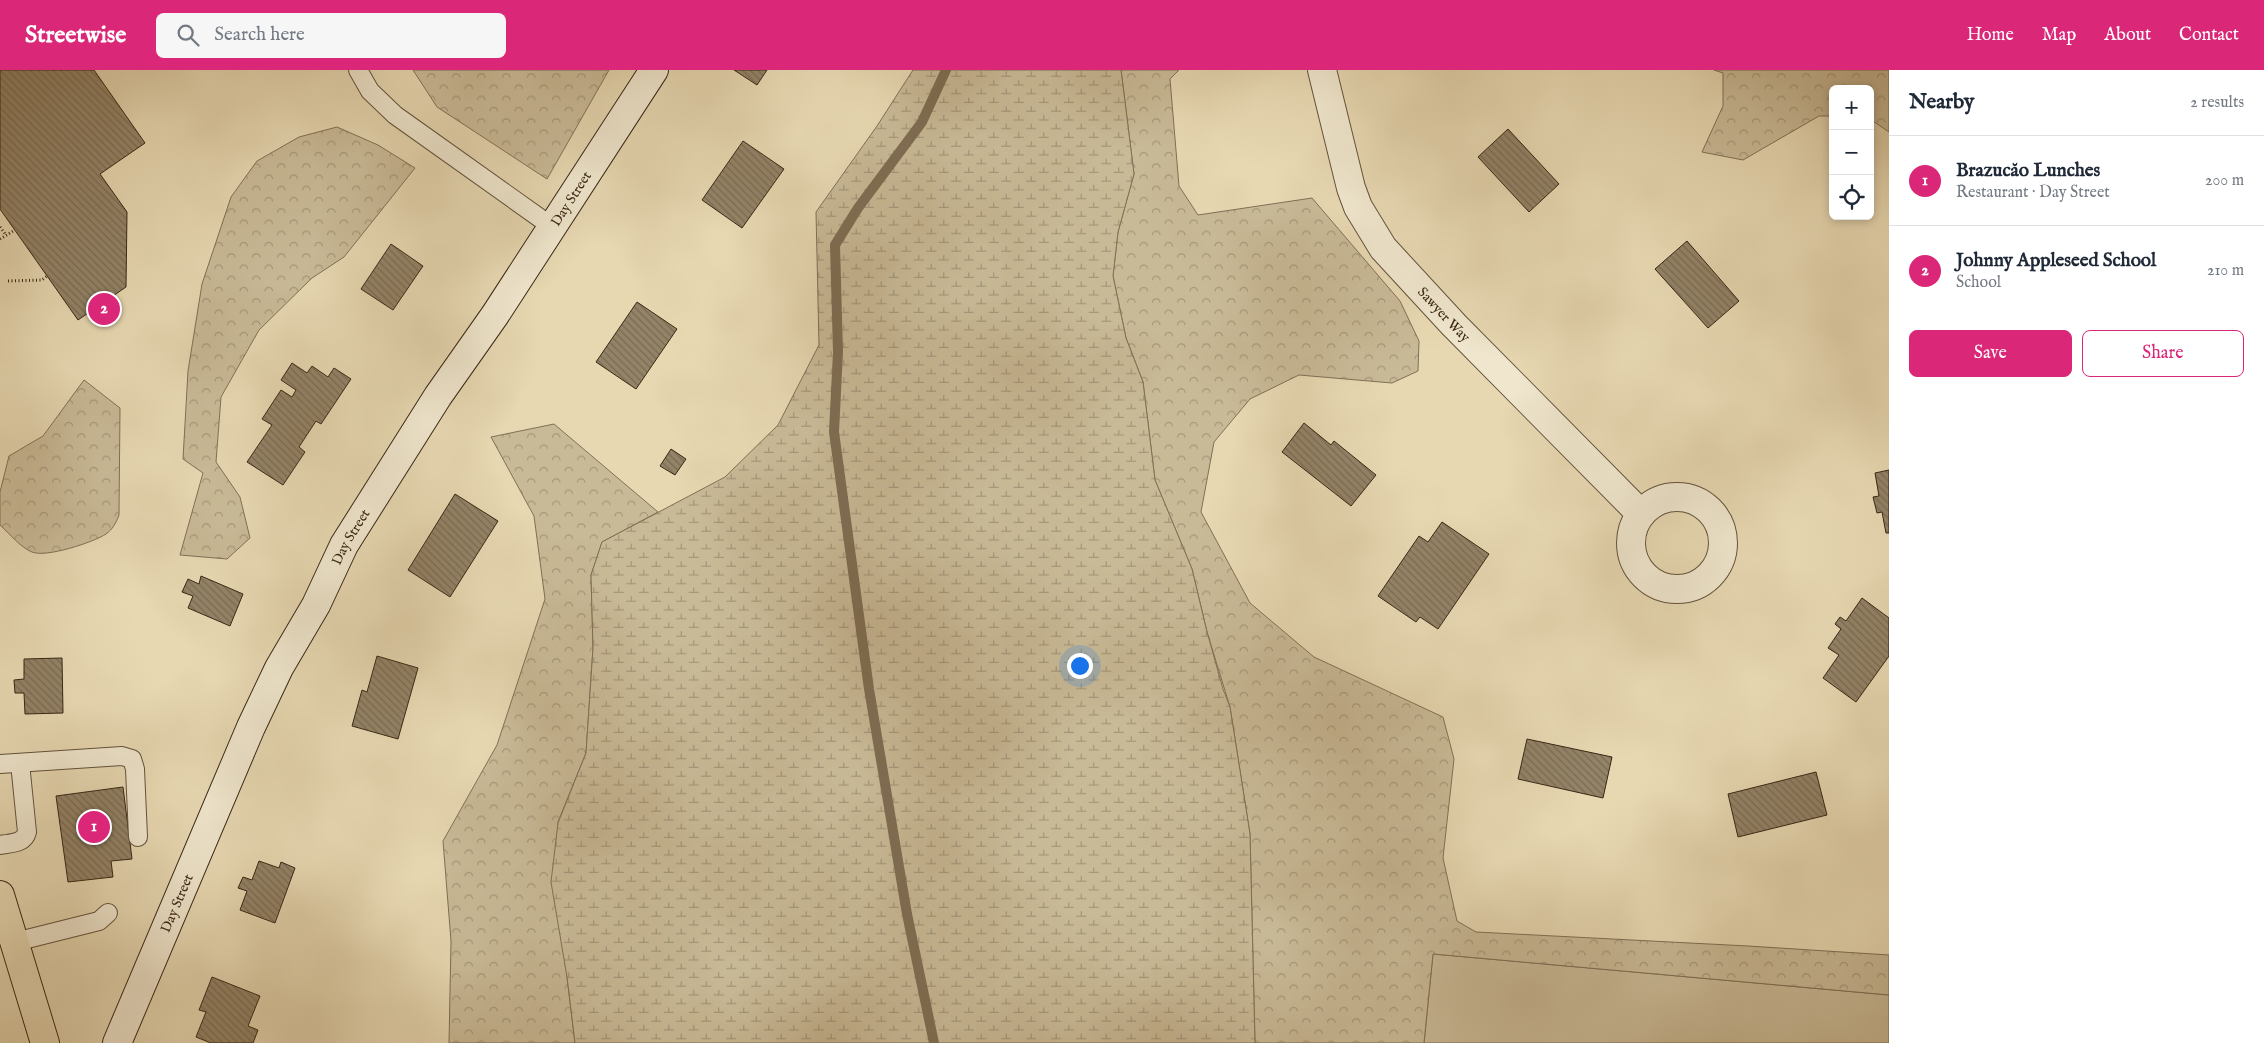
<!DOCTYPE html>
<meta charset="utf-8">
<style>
body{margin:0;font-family:"IM FELL English",serif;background:#f6f6f7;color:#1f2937}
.controls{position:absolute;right:15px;top:15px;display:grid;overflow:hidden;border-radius:8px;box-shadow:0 2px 8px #0003}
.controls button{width:45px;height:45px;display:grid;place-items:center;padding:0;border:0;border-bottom:1px solid #e0e1e3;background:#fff;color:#1f2937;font:25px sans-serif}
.you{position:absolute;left:1079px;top:595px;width:18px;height:18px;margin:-12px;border:4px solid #fff;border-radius:50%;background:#1a73e8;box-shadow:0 0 0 8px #1a73e833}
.badge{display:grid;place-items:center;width:32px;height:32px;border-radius:50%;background:#db2777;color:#fff;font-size:16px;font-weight:700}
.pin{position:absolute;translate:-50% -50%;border:2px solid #fff;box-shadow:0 1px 5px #0006}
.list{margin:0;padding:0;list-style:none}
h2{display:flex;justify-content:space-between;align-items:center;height:65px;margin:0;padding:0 20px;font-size:21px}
h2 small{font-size:16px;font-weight:400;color:#747a83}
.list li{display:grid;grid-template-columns:32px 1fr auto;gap:15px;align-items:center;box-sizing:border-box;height:90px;padding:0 20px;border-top:1px solid #e0e1e3}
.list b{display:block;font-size:19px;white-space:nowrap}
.list p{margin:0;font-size:16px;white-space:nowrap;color:#747a83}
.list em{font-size:16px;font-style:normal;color:#747a83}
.actions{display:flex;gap:10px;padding:15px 20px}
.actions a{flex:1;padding:11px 0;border:1px solid #db2777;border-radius:8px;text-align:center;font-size:18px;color:#db2777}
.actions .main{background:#db2777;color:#fff}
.icon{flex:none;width:28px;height:28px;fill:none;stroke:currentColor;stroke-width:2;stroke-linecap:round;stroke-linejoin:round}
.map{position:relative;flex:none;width:1889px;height:973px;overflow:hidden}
header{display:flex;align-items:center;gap:30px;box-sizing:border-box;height:70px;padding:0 25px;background:#db2777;color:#fff}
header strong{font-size:24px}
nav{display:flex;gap:28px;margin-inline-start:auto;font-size:18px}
.search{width:350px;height:45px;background:#f6f6f7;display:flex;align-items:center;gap:12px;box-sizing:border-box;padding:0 18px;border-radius:8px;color:#747a83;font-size:19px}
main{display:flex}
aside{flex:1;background:#fff}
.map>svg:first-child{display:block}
</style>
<header>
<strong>Streetwise</strong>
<div class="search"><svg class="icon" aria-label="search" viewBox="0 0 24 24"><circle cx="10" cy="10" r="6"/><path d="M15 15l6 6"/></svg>Search here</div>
<nav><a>Home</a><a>Map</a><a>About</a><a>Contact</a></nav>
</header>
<main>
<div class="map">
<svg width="1889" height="973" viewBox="0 0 1889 973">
<defs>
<pattern id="forest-crowns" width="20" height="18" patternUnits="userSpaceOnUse" patternTransform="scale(1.25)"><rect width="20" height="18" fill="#c9ba97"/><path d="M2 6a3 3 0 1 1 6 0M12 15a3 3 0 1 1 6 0" fill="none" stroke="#a4977a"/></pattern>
<pattern id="wetland-marsh" width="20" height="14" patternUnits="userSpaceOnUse" patternTransform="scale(1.25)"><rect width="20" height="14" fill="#c9ba97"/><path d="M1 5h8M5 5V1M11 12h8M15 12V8" fill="none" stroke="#a4977a"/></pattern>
<pattern id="building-back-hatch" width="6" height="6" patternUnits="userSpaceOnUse" patternTransform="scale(1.25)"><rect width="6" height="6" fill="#938367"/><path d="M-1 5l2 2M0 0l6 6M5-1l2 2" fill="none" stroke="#796b54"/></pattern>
</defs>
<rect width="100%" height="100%" fill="#e7d8b2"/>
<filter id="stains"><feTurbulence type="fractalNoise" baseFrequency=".004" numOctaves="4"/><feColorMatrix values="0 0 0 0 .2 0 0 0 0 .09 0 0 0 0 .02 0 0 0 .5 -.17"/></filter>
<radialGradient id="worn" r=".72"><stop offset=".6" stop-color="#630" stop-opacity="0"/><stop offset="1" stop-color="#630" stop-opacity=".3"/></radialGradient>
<polygon fill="#c9ba97" stroke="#817056" points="1433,884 1889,925 1889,973 1424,973"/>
<g fill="url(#forest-crowns)" stroke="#817056">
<polygon points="413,0 609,0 547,109 437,37"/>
<polygon points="1121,0 1179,0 1170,9 1179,116 1198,145 1312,128 1400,231 1419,271 1418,301 1392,313 1299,305 1250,329 1214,372 1201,442 1250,533 1314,587 1443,647 1454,689 1443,788 1457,851 1476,862 1748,876 1889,885 1889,925 1433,884 1424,973 1255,973 1250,764 1230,637 1207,562 1192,499 1155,410 1143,312 1126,268 1113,206 1118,162 1134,104"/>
<polygon points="1714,0 1889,0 1889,62 1870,49 1870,19 1833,19 1833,46 1819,46 1743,90 1702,82 1723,36 1723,3"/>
<polygon points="337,57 378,75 415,98 344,187 312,208 259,260 221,327 216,392 240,427 250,468 227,489 180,485 203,403 183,389 188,301 202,214 231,127 257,91 299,67"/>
<path d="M84,310L120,338L119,445C116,453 113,459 106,464C94,472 46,488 32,482C20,477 10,464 0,455V422L9,386L43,366Z"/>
<polygon points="554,354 658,442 602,472 591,505 593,578 586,683 558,752 567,907 575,973 449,973 451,871 443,771 497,675 545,529 534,446 491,367"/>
</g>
<polygon fill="url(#wetland-marsh)" stroke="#817056" points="913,0 1121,0 1134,104 1118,162 1113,206 1126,268 1143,312 1155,410 1192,499 1207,562 1223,619 1230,637 1250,764 1255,973 575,973 567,907 551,812 558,753 586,683 593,578 591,505 602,472 725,407 778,355 819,275 816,142 877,56"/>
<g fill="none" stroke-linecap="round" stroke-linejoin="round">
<polyline stroke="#7e6d53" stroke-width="10" points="934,973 907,844 869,619 834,362 838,282 835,175 858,138 922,52 946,0"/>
</g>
<g fill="url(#building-back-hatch)" stroke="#392715">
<polygon points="0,0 94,0 145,73 100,104 127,142 126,217 78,250 0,139"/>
<polygon points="734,0 767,0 757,15"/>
<polygon points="1508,59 1559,114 1529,142 1478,87"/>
<polygon points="743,71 784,99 742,158 702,130"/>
<polygon points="1687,171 1739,231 1708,258 1655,199"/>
<polygon points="391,174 423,196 393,240 361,219"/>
<polygon points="637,232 677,259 636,319 596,292"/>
<polygon points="292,293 307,303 312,296 328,307 334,298 351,309 321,354 316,351 299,377 305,382 283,415 247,392 272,355 262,349 281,320 292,327 296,320 281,310"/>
<polygon points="1304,353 1331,375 1334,371 1376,405 1351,436 1282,382"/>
<polygon points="671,379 686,389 675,405 660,396"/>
<polygon points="1889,400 1889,463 1886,463 1882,442 1877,443 1873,427 1879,426 1875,403"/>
<polygon points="455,424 498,451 450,527 408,500"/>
<polygon points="1442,452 1489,484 1438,559 1420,547 1416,552 1378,526 1419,466 1428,472"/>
<polygon points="201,506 243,524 230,556 188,538 193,526 182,522 188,509 199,514"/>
<polygon points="1862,528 1889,548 1889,586 1856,632 1823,608 1839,585 1828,578 1841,559 1835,554 1840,547 1846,551"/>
<polygon points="377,586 418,598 398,669 352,656 362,620 367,622"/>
<polygon points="62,588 63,643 25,644 24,623 15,623 14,610 24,609 24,589"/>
<polygon points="1527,669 1612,687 1603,728 1518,709"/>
<polygon points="1816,702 1827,745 1738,767 1728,724"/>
<polygon points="123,717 132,789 111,791 113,807 68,812 56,726"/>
<polygon points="259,791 279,798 281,792 295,798 275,853 240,840 247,821 238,818 243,807 252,810"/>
<polygon points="212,907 260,926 248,956 258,960 253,973 211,973 196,967 206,942 199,940"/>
</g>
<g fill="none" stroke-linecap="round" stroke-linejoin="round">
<g stroke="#64533c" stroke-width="20">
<g id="lane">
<polyline points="358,0 370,21 395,45 551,156"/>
<polyline points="0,694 122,686 132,689 135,699 138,767"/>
<path d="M0,775C10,773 24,774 27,762L20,693"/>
<polyline points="15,872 99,851 108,843"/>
</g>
</g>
<g stroke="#64533c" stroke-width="30">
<g id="street">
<path id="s1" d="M1322,0L1351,118L1358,137L1383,178L1454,255L1641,444"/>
<circle cx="1677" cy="473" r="46"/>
</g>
</g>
<g stroke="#392715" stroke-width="30">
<g id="secondary">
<path id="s2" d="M117,973L251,657L279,598L316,535L344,475L438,326L495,245L654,0"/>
</g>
</g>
<g stroke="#392715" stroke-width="30">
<polyline id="primary" points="0,825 45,973"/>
</g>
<g stroke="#392715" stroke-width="3" stroke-dasharray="1 2.5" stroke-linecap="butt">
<polyline points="0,157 6,165"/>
<polyline points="0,169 15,160"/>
<polyline points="8,211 42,210 47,206"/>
</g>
<use href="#lane" stroke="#efe6cd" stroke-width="18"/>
<use href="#street" stroke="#efe6cd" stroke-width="28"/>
<use href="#secondary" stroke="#efe6cd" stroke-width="28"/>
<use href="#primary" stroke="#e7d8b2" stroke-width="28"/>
</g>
<g text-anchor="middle" stroke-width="4.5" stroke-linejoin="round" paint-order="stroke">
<g font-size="14" fill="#392715" stroke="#efe6cd">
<text dy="5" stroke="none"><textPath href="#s2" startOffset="962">Day Street</textPath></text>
<text dy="5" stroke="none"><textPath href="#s1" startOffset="280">Sawyer Way</textPath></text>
<text dy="5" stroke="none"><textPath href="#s2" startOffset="558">Day Street</textPath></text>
<text dy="5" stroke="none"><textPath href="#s2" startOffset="152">Day Street</textPath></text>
</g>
</g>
<rect width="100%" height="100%" filter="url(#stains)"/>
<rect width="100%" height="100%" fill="url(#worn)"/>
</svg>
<div class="controls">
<button>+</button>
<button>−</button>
<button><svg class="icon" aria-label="locate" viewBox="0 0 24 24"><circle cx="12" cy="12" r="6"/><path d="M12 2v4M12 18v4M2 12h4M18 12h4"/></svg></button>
</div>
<div class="you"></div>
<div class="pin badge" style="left:94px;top:757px">1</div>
<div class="pin badge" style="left:104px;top:239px">2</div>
</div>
<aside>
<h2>Nearby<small>2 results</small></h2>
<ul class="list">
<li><span class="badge">1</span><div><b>Brazucăo Lunches</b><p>Restaurant · Day Street</p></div><em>200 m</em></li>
<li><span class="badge">2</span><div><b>Johnny Appleseed School</b><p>School</p></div><em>210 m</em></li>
</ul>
<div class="actions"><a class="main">Save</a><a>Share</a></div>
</aside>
</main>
